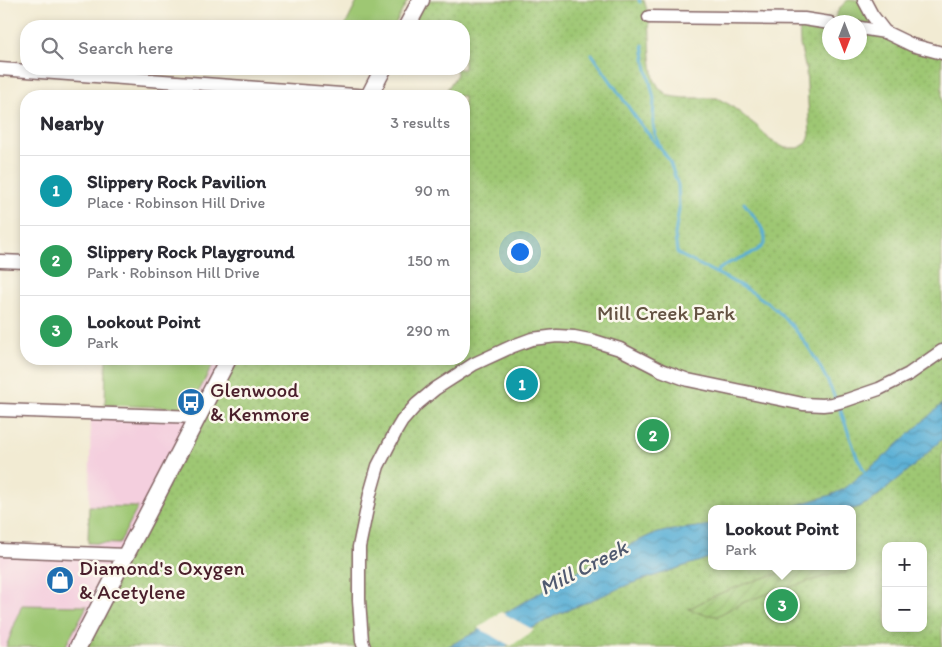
<!DOCTYPE html>
<meta charset="utf-8">
<style>
body{margin:0;font-family:Itim,sans-serif;background:#f2f2f3;color:#2b2b33}
.controls{position:absolute;right:15px;bottom:15px;display:grid;overflow:hidden;border-radius:10px;box-shadow:0 2px 8px #0003}
.controls button{width:45px;height:45px;display:grid;place-items:center;padding:0;border:0;border-bottom:1px solid #e1e1e2;background:#fff;color:#2b2b33;font:25px sans-serif}
.compass{position:absolute;left:822px;top:15px;width:45px;height:45px;border-radius:50%;background:#fff;box-shadow:0 2px 8px #0003;rotate:180deg}
.you{position:absolute;left:519px;top:251px;width:18px;height:18px;margin:-12px;border:4px solid #fff;border-radius:50%;background:#1a73e8;box-shadow:0 0 0 8px #1a73e833}
.badge{display:grid;place-items:center;width:32px;height:32px;border-radius:50%;background:#b45309;color:#fff;font-size:16px;font-weight:700}
.pin{position:absolute;translate:-50% -50%;border:2px solid #fff;box-shadow:0 1px 5px #0006}
.popup{position:absolute;left:708px;top:505px;width:148px;height:65px;box-sizing:border-box;display:grid;place-content:center;border-radius:10px;background:#fff;filter:drop-shadow(0 1px 4px #0005);font-size:16px;white-space:nowrap;color:#7c7c81}
.popup b{font-size:19px;color:#2b2b33}
.popup::after{content:'';position:absolute;left:50%;top:100%;margin-left:-10px;border:10px solid transparent;border-top-color:#fff}
.list{margin:0;padding:0;list-style:none}
h2{display:flex;justify-content:space-between;align-items:center;height:65px;margin:0;padding:0 20px;font-size:21px}
h2 small{font-size:16px;font-weight:400;color:#7c7c81}
.list li{display:grid;grid-template-columns:32px 1fr auto;gap:15px;align-items:center;box-sizing:border-box;height:70px;padding:0 20px;border-top:1px solid #e1e1e2}
.list b{display:block;font-size:19px;white-space:nowrap}
.list p{margin:0;font-size:16px;white-space:nowrap;color:#7c7c81}
.list em{font-size:16px;font-style:normal;color:#7c7c81}
.icon{flex:none;width:28px;height:28px;fill:none;stroke:currentColor;stroke-width:2;stroke-linecap:round;stroke-linejoin:round}
.map{position:relative;flex:none;width:942px;height:647px;overflow:hidden}
.search{position:absolute;background:#fff;box-shadow:0 2px 8px #0003;left:20px;top:20px;width:450px;height:55px;display:flex;align-items:center;gap:12px;box-sizing:border-box;padding:0 18px;border-radius:20px;color:#7c7c81;font-size:19px}
.panel{position:absolute;background:#fff;box-shadow:0 2px 8px #0003;left:20px;top:90px;width:450px;height:275px;border-radius:20px}
.map>svg:first-child{display:block}
</style>
<div class="map">
<svg width="942" height="647" viewBox="0 0 942 647">
<defs>
<pattern id="park-dots" width="8" height="8" patternUnits="userSpaceOnUse" patternTransform="scale(1.25)"><rect width="8" height="8" fill="#9ec773"/><path d="M2 2h.1M6 6h.1" fill="none" stroke="#8aaa64" stroke-width="1.8" stroke-linecap="round"/></pattern>
<pattern id="garden-furrows" width="10" height="10" patternUnits="userSpaceOnUse" patternTransform="scale(1.25)"><rect width="10" height="10" fill="#9ec773"/><path d="M-1 1l2-2M0 10L10 0M9 11l2-2" fill="none" stroke="#8aaa64"/></pattern>
<pattern id="water-waves" width="16" height="10" patternUnits="userSpaceOnUse" patternTransform="scale(1.25)"><rect width="16" height="10" fill="#58afd5"/><path d="M0 5q4-4 8 0t8 0" fill="none" stroke="#4b8ead"/></pattern>
</defs>
<rect width="100%" height="100%" fill="#fbf7ec"/>
<filter id="ink" filterUnits="userSpaceOnUse"><feTurbulence type="fractalNoise" baseFrequency=".02" numOctaves="2"/><feDisplacementMap in="SourceGraphic" scale="10" xChannelSelector="R" yChannelSelector="G"/><feConvolveMatrix kernelMatrix="1 2 1 2 8 2 1 2 1" color-interpolation-filters="sRGB"/></filter>
<filter id="wash" filterUnits="userSpaceOnUse"><feTurbulence type="fractalNoise" baseFrequency=".0096" numOctaves="4" result="noise"/><feDisplacementMap in="SourceGraphic" scale="20" xChannelSelector="R" yChannelSelector="G"/><feGaussianBlur stdDeviation="1.12" result="paint"/><feColorMatrix in="noise" values="0 0 0 0 0 0 0 0 0 0 0 0 0 0 0 0 0 1.4 0 .05"/><feComposite in="paint" operator="in"/></filter>
<g filter="url(#wash)">
<rect width="100%" height="100%" fill="#f2ebd3"/>
<polygon fill="#f4cfde" points="162,359 228,359 78,647 0,647 0,550 88,553 91,414 159,416"/>
<g fill="#9ec773" stroke="#74734f">
<polygon points="358,0 408,0 394,26 345,26"/>
<path d="M848,0H864L885,32L860,22H834C836,13 840,6 848,0Z"/>
<polygon points="106,359 216,359 190,408 105,405"/>
<polygon points="89,506 138,507 119,544 88,543"/>
<polygon points="22,605 87,606 65,647 6,647"/>
</g>
<path fill="url(#park-dots)" stroke="#74734f" fill-rule="evenodd" d="M421,0H644L649,17L651,57L654,79L660,89L669,96L683,98H717L730,105L758,127L770,140L785,148H799L807,143L810,135L806,70L800,45L799,19L829,23L830,52H860V28L942,53V647H78L228,359H464V96H443L457,74L456,69H464V26H422L410,20ZM712,509H852V566H712ZM886,546H923V628H886Z"/>
<polygon fill="url(#garden-furrows)" stroke="#74734f" points="803,566 846,566 846,573 833,574 767,594 744,602 717,616 702,614 688,609 716,595 750,582"/>
<g fill="url(#water-waves)" stroke="#516780">
<polygon points="942,404 942,439 915,465 880,494 870,502 854,509 784,509 831,495 844,489 885,456"/>
<polygon points="712,525 712,557 630,584 556,615 529,630 505,647 447,647 474,633 503,614 544,590 609,555 638,541 651,535 666,531"/>
</g>
<polygon fill="#f2ebd3" points="501,612 534,630 511,646 478,628"/>
<g fill="none" stroke-linecap="round" stroke-linejoin="round">
<g stroke="#58afd5" stroke-width="3">
<polyline points="639,0 640,2"/>
<path d="M643,45L646,65L654,99L653,123L655,134L661,149L669,160L678,185L679,209L675,235L677,252L680,255C705,268 731,279 755,294C794,318 819,359 836,400"/>
<polyline points="592,54 638,121 658,146"/>
<path d="M716,273C721,266 728,263 736,260C744,256 758,253 764,244C770,234 750,211 744,203"/>
<polyline points="839,406 857,457 865,472"/>
</g>
</g>
</g>
<g filter="url(#ink)">
<g fill="none" stroke-linecap="round" stroke-linejoin="round">
<g stroke="#856666" stroke-width="15">
<g id="minor">
<polyline points="864,0 872,15 885,32"/>
<polyline points="649,17 804,19 830,23"/>
<polyline points="860,28 885,32 912,45 942,53"/>
<polyline points="0,69 369,96"/>
<polyline points="0,261 26,262"/>
<polyline points="0,410 197,417"/>
<polyline points="0,550 126,555"/>
<polyline points="364,647 362,641 359,600 359,547 370,494 378,466 396,431 402,421 417,404 435,389 474,364 513,346 532,339 557,336 574,337 594,341 620,349 661,370 688,380 803,404 823,405 832,404 847,400 879,389 909,374 942,351"/>
</g>
</g>
<g stroke="#856666" stroke-width="19">
<g id="major">
<polyline points="407,26 421,0"/>
<polyline points="369,96 383,69"/>
<polyline points="78,647 228,359"/>
</g>
</g>
<use href="#minor" stroke="#fff" stroke-width="12"/>
<use href="#major" stroke="#fff" stroke-width="16"/>
</g>
</g>
<defs>
<g id="bus-disc" transform="scale(1.4375)"><circle r="9.5" fill="#1f6fb2" stroke="#fbf7ec"/><path d="M-5-6H5V4H4V6H2V4H-2V6H-4V4H-5ZM-3.5-4V0h7V-4ZM-3.5 1.2v1.5H-2V1.2ZM2 1.2v1.5H3.5V1.2Z" fill="#fff"/></g>
<g id="shop-disc" transform="scale(1.4375)"><circle r="9.5" fill="#1f6fb2" stroke="#fbf7ec"/><path d="M-5-2.5h2.3a2.7 3.5 0 0 1 5.4 0H5L5.5 6h-11ZM-1.5-2.5h3a1.5 2.3 0 0 0-3 0Z" fill="#fff"/></g>
</defs>
<g fill-rule="evenodd">
<use href="#bus-disc" x="191" y="402"/>
<use href="#shop-disc" x="60" y="580"/>
</g>
<g text-anchor="middle" stroke-width="5" stroke-linejoin="round" paint-order="stroke">
<g font-size="21" fill="#635141" stroke="#fbf7ec">
<text x="666" y="320">Mill Creek Park</text>
</g>
<g font-size="21" fill="#4a1f2b" stroke="#fbf7ec" text-anchor="start">
<text x="210" y="397">Glenwood<tspan x="210" dy="24">&amp; Kenmore</tspan></text>
<text x="79" y="575">Diamond's Oxygen<tspan x="79" dy="24">&amp; Acetylene</tspan></text>
</g>
<g font-size="22" font-style="italic" fill="#50596f" stroke="#fbf7ec">
<text transform="translate(583 567) rotate(-27)" y="8">Mill Creek</text>
</g>
</g>
</svg>
<div class="controls">
<button>+</button>
<button>−</button>
</div>
<svg class="compass" viewBox="-18 -18 36 36"><path d="M0-13l5 13h-10z" fill="#e53935"/><path d="M0 13l5-13h-10z" fill="#7c7c81"/></svg>
<div class="you"></div>
<div class="pin badge" style="left:522px;top:384px;background:#0f9aa8">1</div>
<div class="pin badge" style="left:653px;top:435px;background:#2e9e5b">2</div>
<div class="pin badge" style="left:782px;top:605px;background:#2e9e5b">3</div>
<div class="popup"><b>Lookout Point</b>Park</div>
<div class="search"><svg class="icon" aria-label="search" viewBox="0 0 24 24"><circle cx="10" cy="10" r="6"/><path d="M15 15l6 6"/></svg>Search here</div>
<section class="panel">
<h2>Nearby<small>3 results</small></h2>
<ul class="list">
<li><span class="badge" style="background:#0f9aa8">1</span><div><b>Slippery Rock Pavilion</b><p>Place · Robinson Hill Drive</p></div><em>90 m</em></li>
<li><span class="badge" style="background:#2e9e5b">2</span><div><b>Slippery Rock Playground</b><p>Park · Robinson Hill Drive</p></div><em>150 m</em></li>
<li><span class="badge" style="background:#2e9e5b">3</span><div><b>Lookout Point</b><p>Park</p></div><em>290 m</em></li>
</ul>
</section>
</div>
